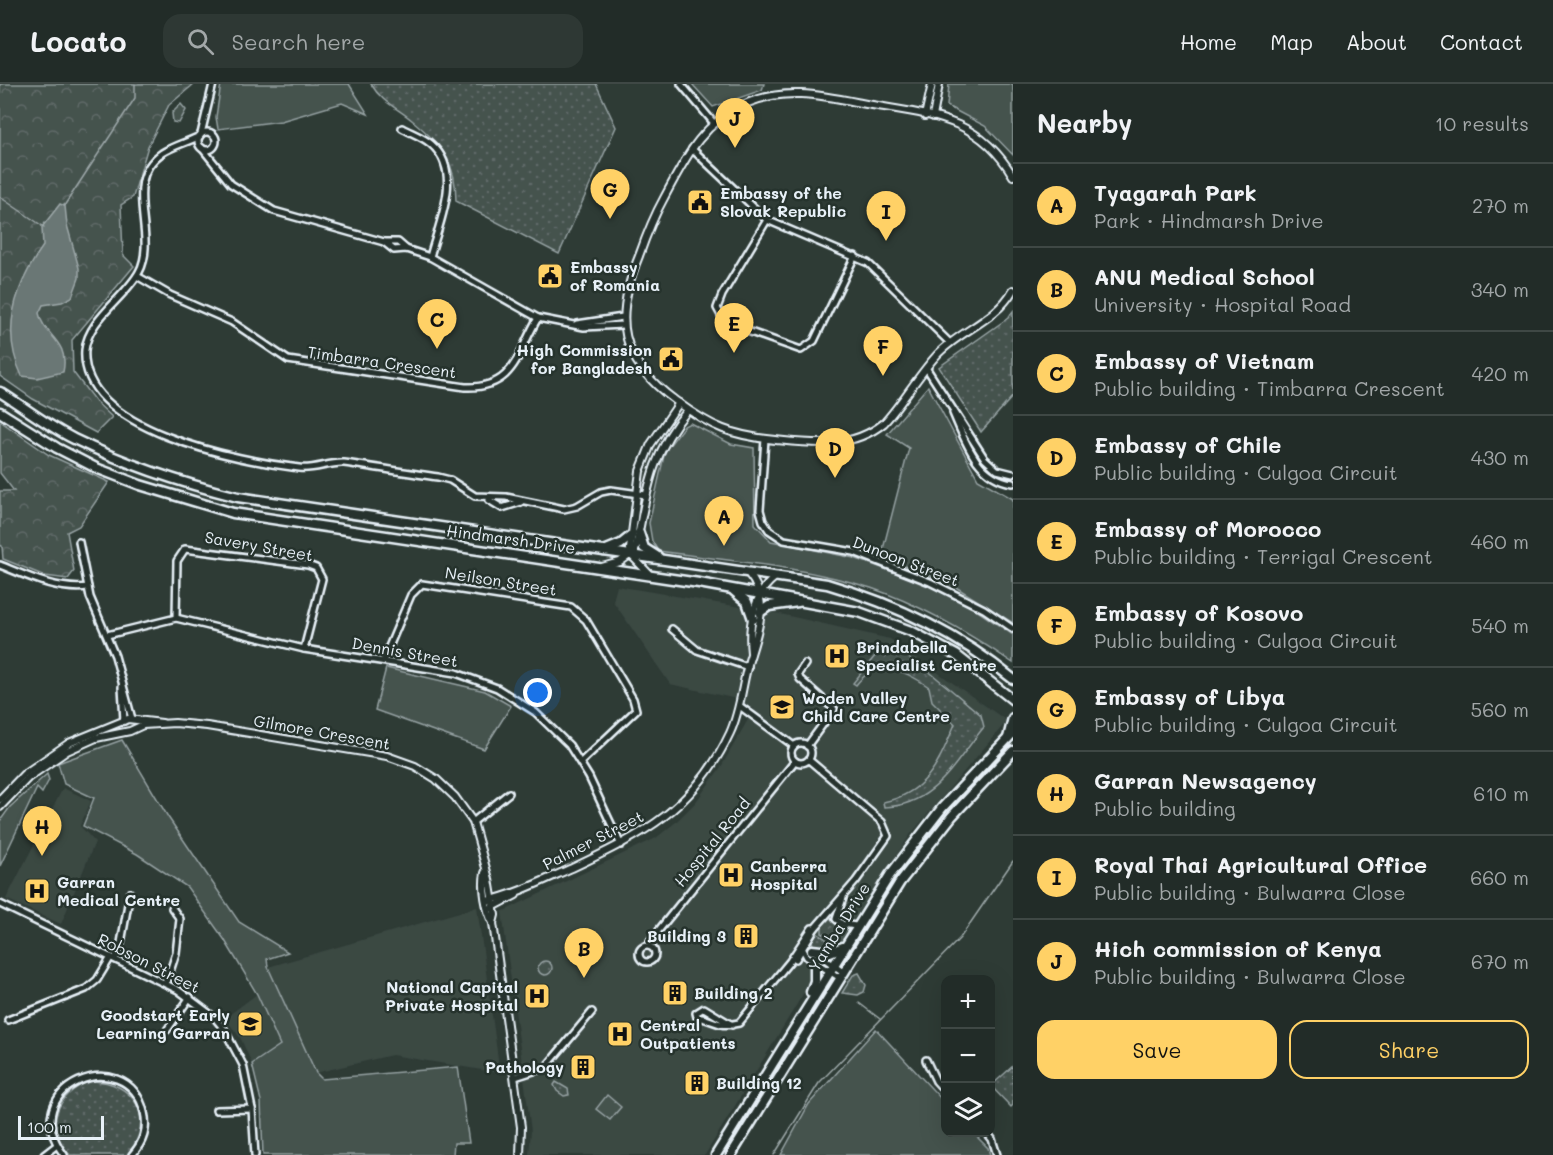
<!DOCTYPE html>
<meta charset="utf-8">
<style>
body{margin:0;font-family:Mali,sans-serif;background:#2e3834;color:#f1f3f6}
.controls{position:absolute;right:18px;bottom:18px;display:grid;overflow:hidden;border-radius:12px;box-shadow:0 6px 24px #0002}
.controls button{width:54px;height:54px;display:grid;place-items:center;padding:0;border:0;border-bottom:2px solid #3f4845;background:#222c28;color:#f1f3f6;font:30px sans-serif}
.scale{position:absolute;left:18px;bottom:15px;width:86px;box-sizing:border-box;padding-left:6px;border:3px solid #e8f1f8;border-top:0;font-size:16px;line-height:21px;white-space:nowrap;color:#e8f1f8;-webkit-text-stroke:4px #26332d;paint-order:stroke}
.you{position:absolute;left:538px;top:609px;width:21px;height:21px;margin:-15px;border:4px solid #fff;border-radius:50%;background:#1a73e8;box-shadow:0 0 0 9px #1a73e833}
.badge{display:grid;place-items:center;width:39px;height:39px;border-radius:50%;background:#ffd166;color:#111;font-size:20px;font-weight:700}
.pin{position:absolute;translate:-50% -50px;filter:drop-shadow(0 2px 3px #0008)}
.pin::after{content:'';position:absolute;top:32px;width:21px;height:18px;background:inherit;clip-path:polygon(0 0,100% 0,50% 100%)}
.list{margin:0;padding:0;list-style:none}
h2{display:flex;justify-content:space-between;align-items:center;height:78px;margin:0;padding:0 24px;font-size:26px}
h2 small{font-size:20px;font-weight:400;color:#a2a7a8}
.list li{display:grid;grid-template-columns:39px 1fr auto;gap:18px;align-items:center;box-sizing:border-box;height:84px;padding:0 24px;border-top:2px solid #3f4845}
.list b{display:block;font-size:22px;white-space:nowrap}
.list p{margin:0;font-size:20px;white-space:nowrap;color:#a2a7a8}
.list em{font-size:20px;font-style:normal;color:#a2a7a8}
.actions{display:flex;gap:12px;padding:18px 24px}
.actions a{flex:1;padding:14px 0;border:2px solid #ffd166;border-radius:18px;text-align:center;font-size:21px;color:#ffd166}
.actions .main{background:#ffd166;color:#111}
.icon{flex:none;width:33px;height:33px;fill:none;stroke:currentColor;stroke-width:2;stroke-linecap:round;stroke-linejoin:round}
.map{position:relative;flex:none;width:1013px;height:1071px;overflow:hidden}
header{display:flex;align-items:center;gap:36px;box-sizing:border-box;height:84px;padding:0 30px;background:#222c28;border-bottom:2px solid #3f4845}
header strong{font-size:28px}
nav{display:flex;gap:33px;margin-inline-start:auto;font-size:21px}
.search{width:420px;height:54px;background:#2e3834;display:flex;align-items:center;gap:15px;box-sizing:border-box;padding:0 21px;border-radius:18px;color:#a2a7a8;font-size:22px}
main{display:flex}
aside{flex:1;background:#222c28}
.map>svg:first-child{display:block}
</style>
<header>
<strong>Locato</strong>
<div class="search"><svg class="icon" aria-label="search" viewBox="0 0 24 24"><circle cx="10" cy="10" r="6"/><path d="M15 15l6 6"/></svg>Search here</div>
<nav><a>Home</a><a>Map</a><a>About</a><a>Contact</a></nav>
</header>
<main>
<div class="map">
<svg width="1013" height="1071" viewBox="0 0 1013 1071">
<defs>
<pattern id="grass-dots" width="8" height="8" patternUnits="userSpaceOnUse" patternTransform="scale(1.5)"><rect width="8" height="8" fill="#45524e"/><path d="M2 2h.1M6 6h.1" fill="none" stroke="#606b68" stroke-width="1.8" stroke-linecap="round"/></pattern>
<pattern id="forest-crowns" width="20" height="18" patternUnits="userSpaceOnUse" patternTransform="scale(1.5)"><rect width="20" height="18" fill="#45524e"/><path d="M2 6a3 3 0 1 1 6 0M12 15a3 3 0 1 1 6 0" fill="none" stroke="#606b68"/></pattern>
</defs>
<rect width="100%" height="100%" fill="#2e3b35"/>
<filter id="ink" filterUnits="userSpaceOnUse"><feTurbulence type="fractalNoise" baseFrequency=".0167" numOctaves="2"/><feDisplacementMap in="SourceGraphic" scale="12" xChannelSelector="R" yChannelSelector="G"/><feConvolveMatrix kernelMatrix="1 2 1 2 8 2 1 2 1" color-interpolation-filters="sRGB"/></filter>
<g filter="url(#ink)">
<g fill="#3b4843">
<polygon points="617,502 776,529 890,555 1007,637 910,751 837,861 825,863 811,884 808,902 705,1071 529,1071 531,1047 502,828 656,754 676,738 695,719 721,683 754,625 737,615 670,600 613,517"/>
<polygon points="63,704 91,717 80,742 95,758 61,840 6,815"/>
<polygon points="477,823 500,989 392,971 315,989 268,883"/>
<polygon points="257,910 280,961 252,980 241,955 225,934"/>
</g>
<g fill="url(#grass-dots)" stroke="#96a2a3" stroke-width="1.5">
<path d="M371,0H596L616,43L559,170L456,117C456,78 443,62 413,37C398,24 382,19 371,0Z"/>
<polygon points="1013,227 1013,312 981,348 939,283 1008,234"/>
<path d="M889,568L903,570L932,590L981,631L984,643C954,679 935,722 884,723L883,718C928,709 939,677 955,640L932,617L929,603C904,586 877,573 856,601L853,599L875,572Z"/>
<polygon points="830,834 838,841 850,845 842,859 833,865 830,854 822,849 822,842"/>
<polygon points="817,849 827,856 829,865 813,862 812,856"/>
<circle cx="545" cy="884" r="7"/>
<polygon points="859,889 866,901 864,908 858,911 842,909 853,891"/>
<polygon points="1013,982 1013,1021 1011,1023 991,1002"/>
<path d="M90,997C135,996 157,1036 127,1071H70C42,1044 57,1009 90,997Z"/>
<polygon points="556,998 568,1005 569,1011 564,1012 557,1007 554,1001"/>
</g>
<g fill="url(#forest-crowns)" stroke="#96a2a3" stroke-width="1.5">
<polygon points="0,0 194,0 169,21 148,62 133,113 121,121 123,171 134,182 72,256 73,288 95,317 112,333 96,349 33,315 0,292"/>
<polygon points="0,337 49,371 109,398 79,442 67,448 74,487 68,495 45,492 3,475 2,462 0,461 0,407 14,407 0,389"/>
</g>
<g fill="#45524e" stroke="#96a2a3" stroke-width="1.5">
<polygon points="221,0 349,0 368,30 342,19 281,37 218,45 216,33"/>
<polygon points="692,0 764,0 762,6 713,23"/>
<polygon points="949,0 1013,0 1013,71 985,42 947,22"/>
<polygon points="181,20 186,26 179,39 173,38 172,29"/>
<polygon points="928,302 978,395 1013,415 1013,539 951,500 881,473 909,364 887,350"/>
<path d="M690,339L731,360L754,364L755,440L771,457L854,474L919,497L973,524L1013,551V579C969,549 922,521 871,504C803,482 729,477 658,467L652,457L649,439L665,367L684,342Z"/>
<polygon points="386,584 485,607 511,622 484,665 375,626"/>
<polygon points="122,656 168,733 239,838 288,868 267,875 268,883 316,989 322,995 458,983 469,1059 454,1059 453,1071 263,1071 261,1017 252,980 280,961 257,910 224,855 187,803 137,770 83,742 94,714 64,700 58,679"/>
<polygon points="47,690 49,696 42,709 37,704 0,782 0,737 10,723"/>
<polygon points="876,945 945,1019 945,1048 973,1049 988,1064 990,1071 781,1071 809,1020"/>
<polygon points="607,1011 621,1023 610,1036 596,1025"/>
</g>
<path fill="#6b7775" stroke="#9da8a9" stroke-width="1.5" d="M60,120L65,122L67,141L79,184V194L72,213L62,218L43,221L39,229C43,252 70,256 63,288L37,294L22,292C0,246 15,202 43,162L42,143Z"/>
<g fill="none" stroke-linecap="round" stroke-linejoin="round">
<g stroke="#9da8a9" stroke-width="1.5">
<polyline points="0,113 44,143"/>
<polyline points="64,122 135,14 135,0"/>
<polyline points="859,919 880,935"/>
<polyline points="774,1071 819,999 960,854 1013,777"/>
</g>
<g stroke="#e8f1f8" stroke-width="10">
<g id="minor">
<polyline points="681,0 713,38"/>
<path d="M402,44C411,49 423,53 431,60C464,88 439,138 430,173"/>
<circle cx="207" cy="57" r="9"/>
<polyline points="201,50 213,0"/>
<path d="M200,52C188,58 173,62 162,69C120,98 159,152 139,188C125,214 88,235 85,266C79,347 241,377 299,384C315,386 329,378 344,379C375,383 407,389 438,393L450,396L475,412L506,413L564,425L577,422L601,408L611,406L646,411"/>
<polyline points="202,64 231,100 274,127 384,158 398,158 406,165"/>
<polyline points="692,65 767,136 868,179 950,259"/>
<polyline points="767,136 722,211 717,224 725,239 801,266 814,257 855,172"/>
<polyline points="384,158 394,166 406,165 430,173 538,234 584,243 623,241"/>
<path d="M137,192L170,211L232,238L288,276L465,303C516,305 517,268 538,234"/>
<polyline points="577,240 623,233"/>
<polyline points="927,285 985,375 997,386 1013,390"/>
<path d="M953,329C966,359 977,394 1013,399"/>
<polyline points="765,355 760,426 763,437 769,446 784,456 854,468 930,498 984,525 1013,545"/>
<polyline points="489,416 502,424 521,418"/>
<polyline points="79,458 90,513 115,572 132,635"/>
<path d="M0,481C27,492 58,507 88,503"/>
<polyline points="176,534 177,477 185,465 308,481 316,484 322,495 304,565"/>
<polyline points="672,545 697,566 748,583"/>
<polyline points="107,551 176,534 304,565 456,589 497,604 535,628 569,661 589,693 621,761"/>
<polyline points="383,577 411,511 422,500 571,523 586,536 633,615 636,626 581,678"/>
<polyline points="805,580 798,590 800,595 834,625 807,662"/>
<polyline points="122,603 124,637"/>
<polyline points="741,623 794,662"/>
<circle cx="801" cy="669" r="10"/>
<polyline points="473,738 509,709"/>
<polyline points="843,814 836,835 842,840 856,842"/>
<polyline points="0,820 178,906 214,933 224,945 243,981 252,1025 255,1071"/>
<polyline points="650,857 795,677"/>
<circle cx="647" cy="870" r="8"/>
<polyline points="802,864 807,873 840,894"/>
<polyline points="815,868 843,888"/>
<polyline points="115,875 121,859 130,809"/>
<polyline points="796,875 815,844 856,797 888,752 882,738 809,676"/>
<polyline points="166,900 176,869 180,835 172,824"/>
<polyline points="8,936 86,905 97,896 111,873"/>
<path d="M732,941L704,924L696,929L697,933C717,936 716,944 739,939L790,877L812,844H815"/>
<polyline points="167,946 190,913"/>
<polyline points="926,976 936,997 945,1007"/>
<polyline points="514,987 534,984 538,986"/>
<polyline points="515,993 546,983 592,928"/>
<polyline points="216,1026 252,1025"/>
<polyline points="986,1048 992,1055 997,1071"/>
<polyline points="44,1071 57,1061"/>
<path d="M64,1071C13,1003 127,957 144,1028C148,1044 143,1059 132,1071"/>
</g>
</g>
<g stroke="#e8f1f8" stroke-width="10">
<g id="tertiary">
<polyline points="925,32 932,0"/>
<polyline points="933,33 939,0"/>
<path d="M1013,92C977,30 925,31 861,19C821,11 784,3 745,20C701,40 686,73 664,114C654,132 646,152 639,172C613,235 619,276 676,317C711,343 732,352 776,356C814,360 852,365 884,339C903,318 917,293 936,272C958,247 996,237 1013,206"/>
<path d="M602,483L620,478L635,467C647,411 649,371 688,326"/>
<polyline points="650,491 631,471 630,465 640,387 651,360 679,319"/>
<path d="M751,569C748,542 753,508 777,492"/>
<polyline points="0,715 24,690 69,659 128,635 162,639"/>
<polyline points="0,723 28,694 67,667 96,654 130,647 143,641 175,639 207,642 387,672 415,682 436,695 455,713 473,738 489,795 495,831 493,839 521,1043 520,1071"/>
<path d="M485,789C482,803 486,827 493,839"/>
<path d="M487,817C517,810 544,796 572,784C644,750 695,724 730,649C742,623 742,596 751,570C760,541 769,514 748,489"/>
<polyline points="491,824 516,811"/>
</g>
</g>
<g stroke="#e8f1f8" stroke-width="13">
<g id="primary">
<path d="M0,308C24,323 48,342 74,355C127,381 181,399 238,413L827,500C896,520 957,549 1013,595"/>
<polyline points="0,328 57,364 96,384 140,401 233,429 699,499 859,528 911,547 956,571 1013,616"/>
<polyline points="639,449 644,464 658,473"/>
<polyline points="604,467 621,460 631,452"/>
<polyline points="734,507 747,518 753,535"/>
<polyline points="760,528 769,522 798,518"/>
<polyline points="1008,654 1013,634"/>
<polyline points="812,866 830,868 843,863"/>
<polyline points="811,908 815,897 815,878"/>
<polyline points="716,1071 890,791 942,724 1013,649"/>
<polyline points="731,1071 900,798 952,732 1013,667"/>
</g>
</g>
<use href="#minor" stroke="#26332d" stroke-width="5"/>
<use href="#tertiary" stroke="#26332d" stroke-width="6"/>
<use href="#primary" stroke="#26332d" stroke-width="8"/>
</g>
</g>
<defs>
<g id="civic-square" transform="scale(1.35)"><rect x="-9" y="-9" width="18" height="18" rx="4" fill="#ffd166" stroke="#26332d"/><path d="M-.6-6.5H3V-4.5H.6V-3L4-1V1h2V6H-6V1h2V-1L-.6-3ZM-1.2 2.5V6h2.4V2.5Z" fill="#111"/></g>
<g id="hospital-square" transform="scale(1.35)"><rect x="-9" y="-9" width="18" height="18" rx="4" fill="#ffd166" stroke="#26332d"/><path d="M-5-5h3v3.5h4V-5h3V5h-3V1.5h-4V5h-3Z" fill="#111"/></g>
<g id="school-square" transform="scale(1.35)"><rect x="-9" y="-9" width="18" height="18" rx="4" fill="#ffd166" stroke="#26332d"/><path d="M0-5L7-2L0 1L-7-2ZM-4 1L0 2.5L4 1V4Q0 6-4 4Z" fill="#111"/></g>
<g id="building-square" transform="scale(1.35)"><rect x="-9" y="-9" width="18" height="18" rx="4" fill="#ffd166" stroke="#26332d"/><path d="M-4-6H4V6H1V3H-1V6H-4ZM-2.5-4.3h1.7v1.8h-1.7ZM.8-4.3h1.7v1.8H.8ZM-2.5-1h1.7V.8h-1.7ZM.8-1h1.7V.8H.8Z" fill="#111"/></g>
</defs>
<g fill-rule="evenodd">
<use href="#civic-square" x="700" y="118"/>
<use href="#civic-square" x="550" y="192"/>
<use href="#civic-square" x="671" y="275"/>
<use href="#hospital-square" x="837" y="572"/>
<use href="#school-square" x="782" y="623"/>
<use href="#hospital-square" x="731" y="791"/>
<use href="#hospital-square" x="37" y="807"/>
<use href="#building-square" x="746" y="852"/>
<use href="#building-square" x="675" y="909"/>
<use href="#hospital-square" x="537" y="912"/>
<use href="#school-square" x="250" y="940"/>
<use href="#hospital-square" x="620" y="950"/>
<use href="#building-square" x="583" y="983"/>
<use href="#building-square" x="697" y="999"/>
</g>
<g text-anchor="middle" stroke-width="5" stroke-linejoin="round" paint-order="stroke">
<g font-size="16" font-weight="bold" fill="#e8f1f8" stroke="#26332d" text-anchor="start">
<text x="720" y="115">Embassy of the<tspan x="720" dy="18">Slovak Republic</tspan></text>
<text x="570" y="189">Embassy<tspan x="570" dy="18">of Romania</tspan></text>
<text x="652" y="272" text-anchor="end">High Commission<tspan x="652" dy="18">for Bangladesh</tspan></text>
<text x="856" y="569">Brindabella<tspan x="856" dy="18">Specialist Centre</tspan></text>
<text x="802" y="620">Woden Valley<tspan x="802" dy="18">Child Care Centre</tspan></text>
<text x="750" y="788">Canberra<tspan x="750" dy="18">Hospital</tspan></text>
<text x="57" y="804">Garran<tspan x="57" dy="18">Medical Centre</tspan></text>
<text x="726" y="858" text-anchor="end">Building 3</text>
<text x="518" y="909" text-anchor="end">National Capital<tspan x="518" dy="18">Private Hospital</tspan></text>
<text x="694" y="915">Building 2</text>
<text x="230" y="937" text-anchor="end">Goodstart Early<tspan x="230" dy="18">Learning Garran</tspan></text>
<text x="640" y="947">Central<tspan x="640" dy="18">Outpatients</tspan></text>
<text x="564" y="989" text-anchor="end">Pathology</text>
<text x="716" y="1005">Building 12</text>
</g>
<g font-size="16" fill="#e8f1f8" stroke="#26332d">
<text transform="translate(382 278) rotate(8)" y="6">Timbarra Crescent</text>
<text transform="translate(511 455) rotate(8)" y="6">Hindmarsh Drive</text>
<text transform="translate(259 462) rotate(10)" y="6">Savery Street</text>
<text transform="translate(906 477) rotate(21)" y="6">Dunoon Street</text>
<text transform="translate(501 497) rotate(9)" y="6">Neilson Street</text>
<text transform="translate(405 568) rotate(10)" y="6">Dennis Street</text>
<text transform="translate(322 648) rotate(10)" y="6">Gilmore Crescent</text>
<text transform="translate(593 756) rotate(-27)" y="6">Palmer Street</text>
<text transform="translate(712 758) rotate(-51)" y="6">Hospital Road</text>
<text transform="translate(839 843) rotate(-58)" y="6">Yamba Drive</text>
<text transform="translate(149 879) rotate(27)" y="6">Robson Street</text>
</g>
</g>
</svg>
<div class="controls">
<button>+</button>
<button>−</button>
<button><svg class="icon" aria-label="layers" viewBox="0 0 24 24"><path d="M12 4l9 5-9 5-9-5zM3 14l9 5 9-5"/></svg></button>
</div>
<div class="scale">100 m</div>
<div class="you"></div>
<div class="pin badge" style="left:724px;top:462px">A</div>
<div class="pin badge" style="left:584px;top:894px">B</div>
<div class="pin badge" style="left:437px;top:265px">C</div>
<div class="pin badge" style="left:835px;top:394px">D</div>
<div class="pin badge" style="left:734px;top:269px">E</div>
<div class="pin badge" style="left:883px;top:292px">F</div>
<div class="pin badge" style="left:610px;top:135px">G</div>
<div class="pin badge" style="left:42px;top:772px">H</div>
<div class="pin badge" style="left:886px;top:157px">I</div>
<div class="pin badge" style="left:735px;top:64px">J</div>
</div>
<aside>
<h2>Nearby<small>10 results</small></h2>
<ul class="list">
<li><span class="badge">A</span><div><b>Tyagarah Park</b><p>Park · Hindmarsh Drive</p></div><em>270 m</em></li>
<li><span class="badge">B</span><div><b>ANU Medical School</b><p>University · Hospital Road</p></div><em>340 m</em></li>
<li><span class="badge">C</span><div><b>Embassy of Vietnam</b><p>Public building · Timbarra Crescent</p></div><em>420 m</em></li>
<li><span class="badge">D</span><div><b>Embassy of Chile</b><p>Public building · Culgoa Circuit</p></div><em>430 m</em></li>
<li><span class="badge">E</span><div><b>Embassy of Morocco</b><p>Public building · Terrigal Crescent</p></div><em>460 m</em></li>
<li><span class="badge">F</span><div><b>Embassy of Kosovo</b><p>Public building · Culgoa Circuit</p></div><em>540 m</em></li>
<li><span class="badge">G</span><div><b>Embassy of Libya</b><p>Public building · Culgoa Circuit</p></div><em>560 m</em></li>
<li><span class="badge">H</span><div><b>Garran Newsagency</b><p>Public building</p></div><em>610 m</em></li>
<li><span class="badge">I</span><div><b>Royal Thai Agricultural Office</b><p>Public building · Bulwarra Close</p></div><em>660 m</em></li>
<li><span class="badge">J</span><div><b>Hich commission of Kenya</b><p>Public building · Bulwarra Close</p></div><em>670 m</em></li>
</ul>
<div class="actions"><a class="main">Save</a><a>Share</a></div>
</aside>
</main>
